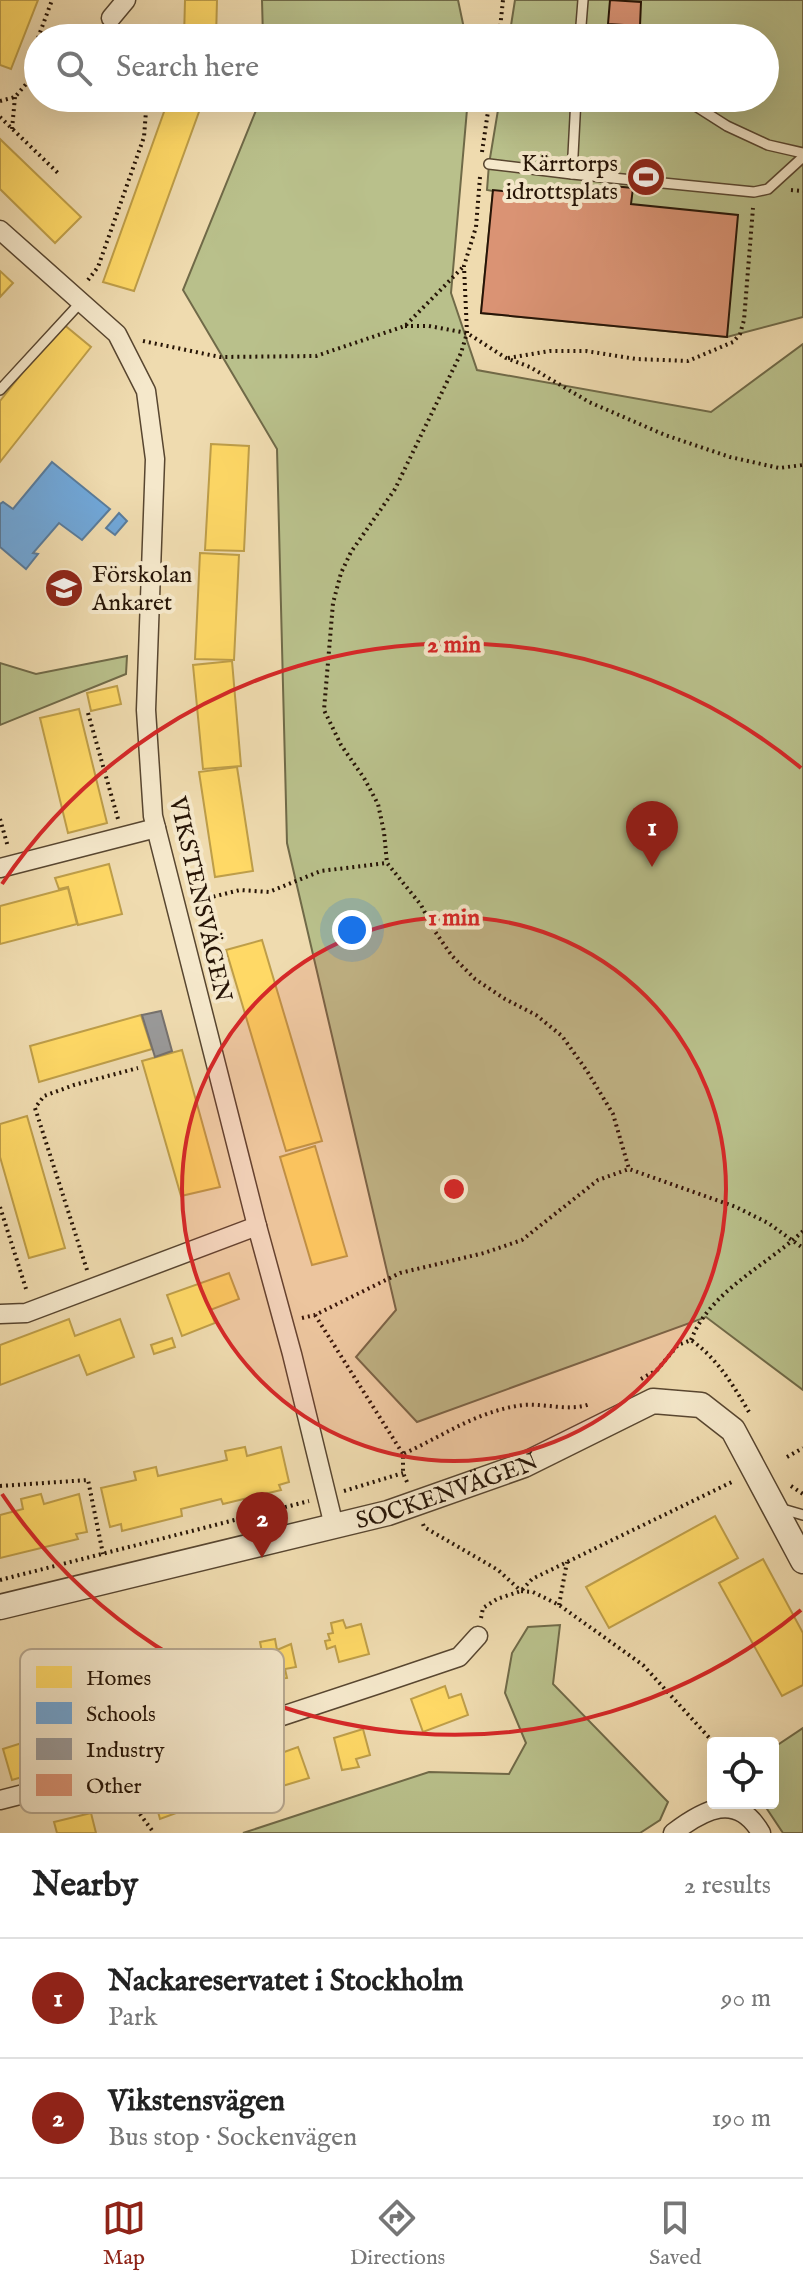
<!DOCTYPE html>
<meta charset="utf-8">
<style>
body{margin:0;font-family:"IM FELL English",serif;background:#f6f6f6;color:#222}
.controls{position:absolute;right:24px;bottom:24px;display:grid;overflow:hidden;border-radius:8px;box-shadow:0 8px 32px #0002}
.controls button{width:72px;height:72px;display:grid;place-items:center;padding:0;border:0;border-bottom:2px solid #e0e0e0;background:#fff;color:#222;font:40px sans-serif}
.you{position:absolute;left:352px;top:930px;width:28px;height:28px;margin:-20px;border:6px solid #fff;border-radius:50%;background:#1a73e8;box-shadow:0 0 0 12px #1a73e833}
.badge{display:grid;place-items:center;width:52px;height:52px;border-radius:50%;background:#8f2418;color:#fff;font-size:26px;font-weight:700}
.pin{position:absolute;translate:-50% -66px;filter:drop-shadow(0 2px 4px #0008)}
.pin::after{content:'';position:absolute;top:42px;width:28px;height:24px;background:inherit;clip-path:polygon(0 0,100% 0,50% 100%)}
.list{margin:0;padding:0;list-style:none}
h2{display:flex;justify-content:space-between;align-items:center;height:104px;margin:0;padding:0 32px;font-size:34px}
h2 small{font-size:26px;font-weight:400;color:#767676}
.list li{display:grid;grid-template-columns:52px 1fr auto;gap:24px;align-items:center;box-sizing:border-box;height:120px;padding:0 32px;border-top:2px solid #e0e0e0}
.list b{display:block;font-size:30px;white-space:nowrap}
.list p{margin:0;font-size:26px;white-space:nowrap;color:#767676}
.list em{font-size:26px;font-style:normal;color:#767676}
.icon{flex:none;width:44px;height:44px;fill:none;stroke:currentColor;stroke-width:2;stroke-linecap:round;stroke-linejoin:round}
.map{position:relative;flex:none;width:803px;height:1833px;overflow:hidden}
.search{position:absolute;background:#fff;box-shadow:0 8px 32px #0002;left:24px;right:24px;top:24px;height:88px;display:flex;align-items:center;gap:20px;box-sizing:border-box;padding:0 28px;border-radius:44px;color:#767676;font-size:30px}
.sheet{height:344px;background:#fff}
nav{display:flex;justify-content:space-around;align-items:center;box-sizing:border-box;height:112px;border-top:2px solid #e0e0e0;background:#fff;font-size:22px;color:#767676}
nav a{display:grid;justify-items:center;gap:4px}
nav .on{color:#8f2418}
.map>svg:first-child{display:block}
</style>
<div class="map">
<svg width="803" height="1833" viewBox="0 0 803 1833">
<rect width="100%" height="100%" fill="#efdbaf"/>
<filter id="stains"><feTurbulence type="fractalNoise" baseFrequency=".0025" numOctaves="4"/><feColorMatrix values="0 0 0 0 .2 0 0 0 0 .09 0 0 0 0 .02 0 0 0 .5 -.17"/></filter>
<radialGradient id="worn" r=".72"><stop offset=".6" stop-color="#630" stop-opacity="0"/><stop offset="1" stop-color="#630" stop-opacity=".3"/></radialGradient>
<g fill="#b9c08b" stroke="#706a48" stroke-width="2">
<polygon points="262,0 458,0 466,38 263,38"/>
<polygon points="515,0 803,0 803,317 727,337 481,313 493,191 487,190 489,164 500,98 765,98 765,38 509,38"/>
<polygon points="261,98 468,98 451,293 477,370 711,412 803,344 803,1390 706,1317 417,1422 356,1357 396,1310 287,843 277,449 183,290"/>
<polygon points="127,656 126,674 0,725 0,663 36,674"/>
<polygon points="560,1625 553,1684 668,1802 660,1820 640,1833 243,1833 429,1772 509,1774 526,1743 505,1693 512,1653 528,1627"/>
<polygon points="803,1728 803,1833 783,1833 763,1803 773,1803 773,1748"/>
</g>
<g fill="#ffd966" stroke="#be9e49" stroke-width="2">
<polygon points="0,0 38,0 11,69 0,65"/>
<polygon points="185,0 217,0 216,38 184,38"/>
<polygon points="169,98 204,98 134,291 103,282"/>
<polygon points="0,139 81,217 55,243 0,189"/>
<polygon points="0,271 13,283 0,297"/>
<polygon points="62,323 91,347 0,462 0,401"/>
<polygon points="211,444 249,446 244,551 205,550"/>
<polygon points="200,553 239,555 234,660 195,659"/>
<polygon points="232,661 241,766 203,769 193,665"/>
<polygon points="117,686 121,704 91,711 87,693"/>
<polygon points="79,709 107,823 68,833 40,718"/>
<polygon points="237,767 253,871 215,877 199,772"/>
<polygon points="109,864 122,914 78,925 68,887 59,889 55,878"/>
<polygon points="68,888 77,924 0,944 0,906"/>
<polygon points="262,940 322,1141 286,1151 226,950"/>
<polygon points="141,1015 152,1049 39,1082 30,1046"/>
<polygon points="182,1050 220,1187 181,1196 142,1061"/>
<polygon points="27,1116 65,1248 29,1258 0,1157 0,1124"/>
<polygon points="315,1146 347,1256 312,1265 280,1157"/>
<polygon points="229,1273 239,1299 210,1310 215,1323 182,1336 167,1295"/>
<polygon points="69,1319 75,1336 120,1319 134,1357 87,1375 79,1355 0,1385 0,1345"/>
<polygon points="172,1338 175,1347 154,1354 151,1345"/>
<polygon points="245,1447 247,1456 281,1447 289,1482 279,1485 281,1490 223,1504 221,1499 181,1509 182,1516 122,1531 121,1524 110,1527 101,1488 136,1480 134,1472 156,1467 158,1476 227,1460 225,1451"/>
<polygon points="41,1494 44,1504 79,1494 87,1532 76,1534 78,1539 0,1558 0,1515 23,1509 21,1499"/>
<polygon points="715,1516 738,1558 609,1628 586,1587"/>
<polygon points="763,1559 803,1633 803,1685 782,1696 719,1583"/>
<polygon points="343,1620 346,1628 361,1624 369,1654 339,1662 335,1646 327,1649 325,1641 330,1640 328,1634 333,1633 331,1623"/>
<polygon points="275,1639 277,1650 291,1644 296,1667 285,1669 287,1678 257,1682 251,1655 262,1652 260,1642"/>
<polygon points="445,1686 449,1698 461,1694 468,1715 423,1732 411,1699"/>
<polygon points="363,1729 370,1755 356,1759 359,1767 342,1770 334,1738"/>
<polygon points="25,1742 29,1753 40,1750 46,1770 12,1780 3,1749"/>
<polygon points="298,1747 309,1778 259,1793 251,1764"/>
<polygon points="182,1784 190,1808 160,1819 153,1794"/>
<polygon points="91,1813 96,1833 57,1833 54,1822"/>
</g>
<g fill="#6fa8dc" stroke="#597c9c" stroke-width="2">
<polygon points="52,462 110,509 82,540 59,523 33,553 38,554 26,569 0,547 0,504 3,502 13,509"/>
<polygon points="119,513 127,521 115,535 106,528"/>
</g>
<polygon fill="#999" stroke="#76716d" stroke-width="2" points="161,1011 172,1051 155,1057 142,1015"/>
<g fill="#da9374" stroke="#261406" stroke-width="2">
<polygon points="610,0 641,2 640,26 608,24"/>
<polygon points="602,185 633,188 631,204 738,215 727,337 481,313 493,190 601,201"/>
</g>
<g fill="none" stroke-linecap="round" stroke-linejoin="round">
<g stroke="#584630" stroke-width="12">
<g id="service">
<polyline points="580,38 583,0"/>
<polyline points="576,98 572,174 754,192 768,189 803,157"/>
<polyline points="683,98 727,126 768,145 803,153"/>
<polyline points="489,164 572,174"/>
<polyline points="0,390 81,302"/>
<polyline points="779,1508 803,1515"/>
</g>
</g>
<g stroke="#584630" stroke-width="21">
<g id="minor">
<polyline points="111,18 126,0"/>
<polyline points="0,230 117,334 146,391 155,459 146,710 153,816 257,1226 292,1354 334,1526"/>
<polyline points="0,868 156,828"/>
<polyline points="0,1314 26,1313 257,1226"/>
<polyline points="0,1800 125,1768 382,1683 459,1657 478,1636"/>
<path d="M673,1833C703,1810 737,1791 761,1833"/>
</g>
</g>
<g stroke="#584630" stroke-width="27">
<g id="tertiary">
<path id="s1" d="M0,1607L388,1513L524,1465L653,1401L701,1405L733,1430L803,1561"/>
</g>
</g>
<g stroke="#261406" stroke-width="4" stroke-dasharray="2 4" stroke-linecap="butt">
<polyline points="38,38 52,0"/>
<polyline points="70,38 93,27"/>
<polyline points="499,38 503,0"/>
<polyline points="37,71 38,46"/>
<polyline points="0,101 15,97 38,70"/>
<polyline points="0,117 60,175"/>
<polyline points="12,129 15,97"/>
<polyline points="482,152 490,98"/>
<polyline points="480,177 476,227 464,266 467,333 461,353 395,489 351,552 341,573 333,603 324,710 341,745 364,778 378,804 384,832 387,863 421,905 434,930 452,956 475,979 505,999 536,1015 562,1036 587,1071 613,1114 629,1169"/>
<polyline points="791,190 803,191"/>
<polyline points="88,280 98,267 144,137 147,98"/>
<polyline points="405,326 429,326 467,333 506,358 530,367 589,402 665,435 730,457 779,468 803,465"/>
<polyline points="143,341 220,357 316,356 405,326 464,266"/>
<polyline points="508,358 550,351 586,351 636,359 688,361 733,342 740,334 744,320 753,208"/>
<polyline points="88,713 118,819"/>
<polyline points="0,819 8,847"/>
<polyline points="196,901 240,890 269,892 321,871 387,863"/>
<polyline points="0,1207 27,1292"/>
<polyline points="87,1270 35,1108 44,1096 74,1085 138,1068"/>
<polyline points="315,1315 403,1454"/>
<polyline points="302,1318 315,1315 400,1273 484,1253 522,1240 598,1180 629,1169 736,1207 768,1223 803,1248"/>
<path d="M691,1340C710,1291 766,1266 803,1231"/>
<path d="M641,1379L657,1370L678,1345L691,1340C717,1358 733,1385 749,1412"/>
<polyline points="787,1457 803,1448"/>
<path d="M407,1482L403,1473V1454C443,1436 477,1411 523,1405C545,1403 569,1412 590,1404"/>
<polyline points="0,1486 88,1480 103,1554"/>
<polyline points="791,1486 803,1494"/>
<polyline points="344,1491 403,1473"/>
<polyline points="423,1524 424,1527 498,1570 521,1591 533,1592 559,1605 643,1665 714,1743"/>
<polyline points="0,1580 309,1501"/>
<polyline points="559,1605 567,1562"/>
<polyline points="481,1618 483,1608 497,1599 521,1591 532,1579 734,1481"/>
<polyline points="122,1790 154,1833"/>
</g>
<use href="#service" stroke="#f5e8cb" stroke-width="9"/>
<use href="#minor" stroke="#f5e8cb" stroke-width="18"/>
<use href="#tertiary" stroke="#f5e8cb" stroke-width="24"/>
</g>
<circle cx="454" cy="1189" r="272" fill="#d62828" fill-opacity=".12"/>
<g fill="none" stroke="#d62828" stroke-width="4">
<circle cx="454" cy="1189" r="272"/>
<path d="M801 1610A545 545 0 0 1 2 1494M2 884A545 545 0 0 1 801 768"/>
</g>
<defs>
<g id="stadium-disc" transform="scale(2)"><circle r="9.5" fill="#8f2418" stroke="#f5e8cb"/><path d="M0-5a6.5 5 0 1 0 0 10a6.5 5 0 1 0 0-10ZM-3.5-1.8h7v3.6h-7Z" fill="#fff"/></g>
<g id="school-disc" transform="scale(2)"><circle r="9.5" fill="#8f2418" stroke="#f5e8cb"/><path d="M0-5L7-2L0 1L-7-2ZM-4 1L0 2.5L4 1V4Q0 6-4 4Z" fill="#fff"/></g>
</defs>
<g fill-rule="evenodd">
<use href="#stadium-disc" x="646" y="177"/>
<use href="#school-disc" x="64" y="588"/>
</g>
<g text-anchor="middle" stroke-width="8" stroke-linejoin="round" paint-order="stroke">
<g font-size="24" fill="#261406" stroke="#f5e8cb" text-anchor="end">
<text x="618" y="171">Kärrtorps<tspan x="618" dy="28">idrottsplats</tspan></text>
<text x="92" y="582" text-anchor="start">Förskolan<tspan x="92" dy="28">Ankaret</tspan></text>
</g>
<g font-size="24" fill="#261406" stroke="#f5e8cb">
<text transform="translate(201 899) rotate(77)" y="8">VIKSTENSVÄGEN</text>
<text dy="8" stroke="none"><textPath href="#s1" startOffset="462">SOCKENVÄGEN</textPath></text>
</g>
</g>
<rect x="20" y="1649" width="264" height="164" rx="12" fill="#f5e8cb" stroke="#b7a890" stroke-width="2"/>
<rect x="36" y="1666" width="36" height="22" fill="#ffd966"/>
<rect x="36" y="1702" width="36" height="22" fill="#6fa8dc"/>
<rect x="36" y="1738" width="36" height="22" fill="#999"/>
<rect x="36" y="1774" width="36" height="22" fill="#da9374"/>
<g font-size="22" fill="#261406">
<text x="86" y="1685">Homes</text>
<text x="86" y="1721">Schools</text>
<text x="86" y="1757">Industry</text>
<text x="86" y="1793">Other</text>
</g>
<circle cx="454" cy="1189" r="12" fill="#d62828" stroke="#f5e8cb" stroke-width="4"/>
<g font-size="24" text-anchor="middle" font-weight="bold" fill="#d62828" stroke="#f5e8cb" stroke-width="8" stroke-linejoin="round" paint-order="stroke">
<text x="454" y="652">2 min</text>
<text x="454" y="925">1 min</text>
</g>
<rect width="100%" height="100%" filter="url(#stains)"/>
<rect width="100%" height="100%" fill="url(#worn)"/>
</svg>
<div class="controls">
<button><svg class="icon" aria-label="locate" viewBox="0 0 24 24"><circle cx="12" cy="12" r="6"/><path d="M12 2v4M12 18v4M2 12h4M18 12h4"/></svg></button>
</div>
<div class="you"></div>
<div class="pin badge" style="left:652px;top:867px">1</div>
<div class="pin badge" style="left:262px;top:1558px">2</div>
<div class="search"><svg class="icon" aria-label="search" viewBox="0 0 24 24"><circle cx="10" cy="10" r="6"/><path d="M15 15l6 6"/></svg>Search here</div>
</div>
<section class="sheet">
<h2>Nearby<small>2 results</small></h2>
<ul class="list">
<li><span class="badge">1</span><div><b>Nackareservatet i Stockholm</b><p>Park</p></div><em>90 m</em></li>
<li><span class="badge">2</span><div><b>Vikstensvägen</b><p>Bus stop · Sockenvägen</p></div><em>190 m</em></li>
</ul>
</section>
<nav>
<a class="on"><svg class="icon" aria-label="map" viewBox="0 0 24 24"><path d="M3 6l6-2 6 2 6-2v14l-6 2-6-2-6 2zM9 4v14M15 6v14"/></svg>Map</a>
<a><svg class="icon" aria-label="directions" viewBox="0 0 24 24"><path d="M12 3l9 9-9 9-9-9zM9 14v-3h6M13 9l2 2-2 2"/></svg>Directions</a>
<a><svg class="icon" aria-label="saved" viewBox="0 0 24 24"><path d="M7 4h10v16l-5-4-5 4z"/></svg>Saved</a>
</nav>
